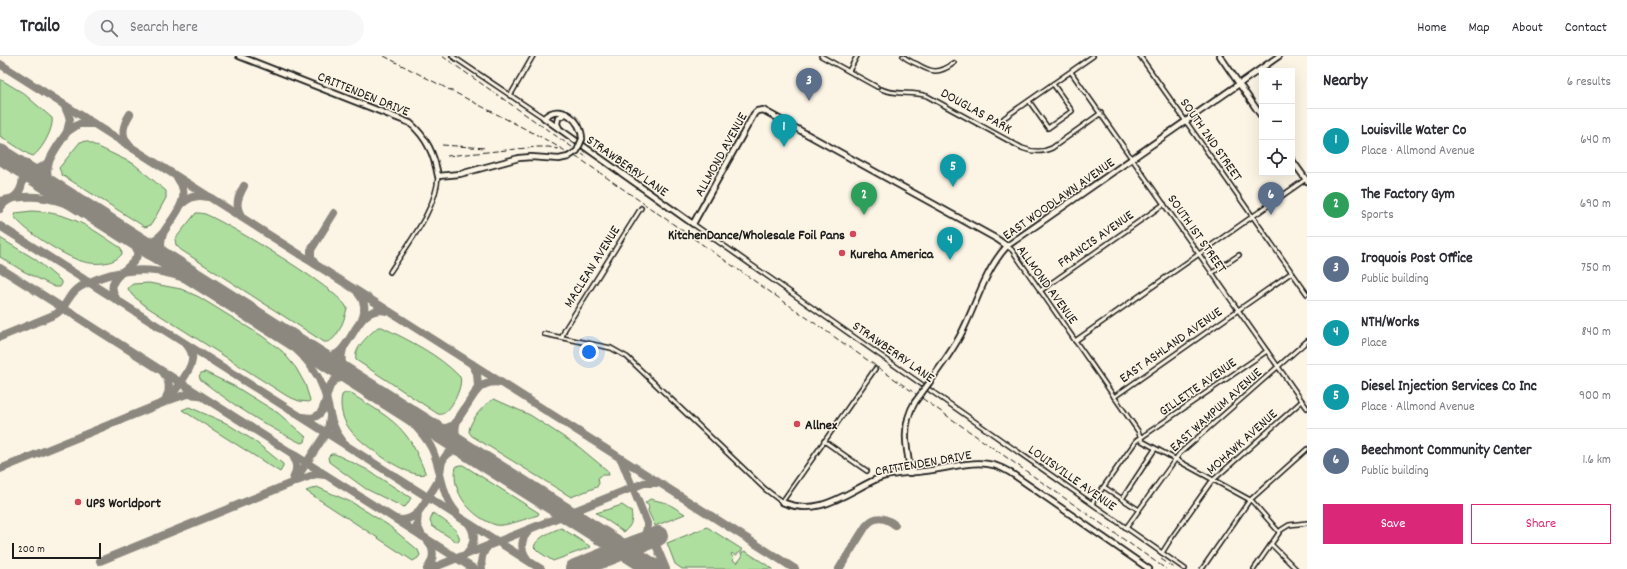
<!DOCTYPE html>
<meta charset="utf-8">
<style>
body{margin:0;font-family:Dekko,sans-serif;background:#f7f7f7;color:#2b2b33}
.controls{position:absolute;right:12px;top:12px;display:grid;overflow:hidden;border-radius:0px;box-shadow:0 4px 16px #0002}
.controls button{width:36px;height:36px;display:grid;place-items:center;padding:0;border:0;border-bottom:1px solid #e1e1e2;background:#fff;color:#2b2b33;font:20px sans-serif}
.scale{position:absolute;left:12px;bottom:10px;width:89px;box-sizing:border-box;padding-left:4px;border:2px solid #1c1c1c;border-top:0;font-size:11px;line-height:14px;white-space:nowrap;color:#1c1c1c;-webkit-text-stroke:3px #fcf5e5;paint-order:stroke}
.you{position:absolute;left:589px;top:296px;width:14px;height:14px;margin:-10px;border:3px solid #fff;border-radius:50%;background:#1a73e8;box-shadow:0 0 0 6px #1a73e833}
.badge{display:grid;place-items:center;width:26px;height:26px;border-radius:50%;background:#db2777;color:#fff;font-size:13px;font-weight:700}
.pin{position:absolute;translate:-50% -33px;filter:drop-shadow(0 1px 2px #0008)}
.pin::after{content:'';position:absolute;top:21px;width:14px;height:12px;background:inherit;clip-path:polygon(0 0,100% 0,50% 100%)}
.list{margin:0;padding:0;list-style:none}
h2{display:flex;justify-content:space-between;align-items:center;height:52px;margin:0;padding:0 16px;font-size:17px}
h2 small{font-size:13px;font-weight:400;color:#7c7c81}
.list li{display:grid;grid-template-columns:26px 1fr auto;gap:12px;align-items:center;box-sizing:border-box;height:64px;padding:0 16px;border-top:1px solid #e1e1e2}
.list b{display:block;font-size:15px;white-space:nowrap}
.list p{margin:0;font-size:13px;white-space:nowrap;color:#7c7c81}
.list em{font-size:13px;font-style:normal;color:#7c7c81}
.actions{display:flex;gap:8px;padding:12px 16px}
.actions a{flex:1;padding:9px 0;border:1px solid #db2777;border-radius:0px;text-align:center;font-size:14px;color:#db2777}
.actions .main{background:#db2777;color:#fff}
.icon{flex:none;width:22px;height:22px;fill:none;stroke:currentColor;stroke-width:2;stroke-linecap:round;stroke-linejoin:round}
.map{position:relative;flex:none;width:1307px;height:513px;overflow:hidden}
header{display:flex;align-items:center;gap:24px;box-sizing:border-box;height:56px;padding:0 20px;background:#fff;border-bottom:1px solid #e1e1e2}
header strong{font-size:19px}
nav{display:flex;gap:22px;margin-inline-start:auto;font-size:14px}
.search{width:280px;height:36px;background:#f7f7f7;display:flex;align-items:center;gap:10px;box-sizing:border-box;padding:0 14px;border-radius:22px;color:#7c7c81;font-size:15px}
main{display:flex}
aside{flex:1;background:#fff}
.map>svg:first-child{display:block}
</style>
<header>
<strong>Trailo</strong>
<div class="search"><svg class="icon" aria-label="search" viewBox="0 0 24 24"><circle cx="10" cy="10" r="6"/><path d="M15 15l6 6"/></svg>Search here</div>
<nav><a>Home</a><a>Map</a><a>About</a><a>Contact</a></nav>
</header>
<main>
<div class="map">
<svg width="1307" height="513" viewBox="0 0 1307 513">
<rect width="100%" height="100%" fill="#fcf5e5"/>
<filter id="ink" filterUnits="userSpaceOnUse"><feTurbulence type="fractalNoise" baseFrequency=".025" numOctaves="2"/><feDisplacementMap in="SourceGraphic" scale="8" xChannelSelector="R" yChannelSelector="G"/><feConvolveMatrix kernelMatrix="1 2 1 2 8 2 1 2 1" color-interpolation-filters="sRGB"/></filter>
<g filter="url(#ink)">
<g fill="#aedf9f" stroke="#657e5e">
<path d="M0,23L23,37L52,62C54,72 42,94 33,100L28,98L0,80Z"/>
<polygon points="86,85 134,108 166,135 166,142 151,169 145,171 62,119 59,112 80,86"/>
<path d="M32,155C72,157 89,171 121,192L122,198C114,209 93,209 81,205C64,200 24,175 14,160L15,157Z"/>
<path d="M196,157C199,157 201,157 205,158C227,167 339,233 347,252C345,262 337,288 324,286L181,194L176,189L175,183Z"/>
<polygon points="0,182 35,203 60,224 62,228 60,231 55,231 23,215 0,201"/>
<polygon points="149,227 181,233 199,241 262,280 282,295 296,312 305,328 310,344 309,346 299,345 287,340 147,251 132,239 128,233 129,231 133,228"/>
<path d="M378,271H382C410,285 438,298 460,321C464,329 449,362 438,358L356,304C353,292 370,278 378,271Z"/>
<path d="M205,316L236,331L278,357L306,381L305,386L301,387C264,369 233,349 201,324L199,320L201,317Z"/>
<path d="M345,337H350C368,349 391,360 405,378C414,389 419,402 425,416V418C410,424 362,388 352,376C343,366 339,352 342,339Z"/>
<path d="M494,343L530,359L579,391L608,415L609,419H602L598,422L599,427L597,431L571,441L472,380L469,376C469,365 485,347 494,343Z"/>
<polygon points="189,351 226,367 253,384 283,408 283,411 280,416 182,354"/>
<polygon points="331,398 335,398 366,413 411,442 406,450 403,451 366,433 329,406 328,401"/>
<path d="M459,409H463L539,457L538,459C528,462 505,471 496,469C472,462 450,436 456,411Z"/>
<polygon points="317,431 353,447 388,469 418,494 420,499 418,502 413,505 306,435"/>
<polygon points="650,443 667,447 685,458 655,470 648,455 649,450 645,447"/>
<path d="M622,449L631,455C633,464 632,469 624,476L596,457Z"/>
<path d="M433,457C441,463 462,474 459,485L457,486L432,470L430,465Z"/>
<polygon points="707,471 743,494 735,500 732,497 731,499 734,502 733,504 737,507 742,501 741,497 745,495 773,513 682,513 675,508 667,487"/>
<path d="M561,472L563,473L591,491L553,505L539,496L534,491C536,482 552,475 561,472Z"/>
</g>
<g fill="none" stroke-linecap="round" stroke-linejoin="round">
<g stroke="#8c8880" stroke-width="8">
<polyline points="0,8 795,513"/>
<polyline points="65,51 70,63 67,76 79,68 92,68"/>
<path d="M129,89C120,79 123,69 130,58"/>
<path d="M0,98C11,106 26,112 22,128C21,133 18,138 14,141C8,145 3,146 0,153"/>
<path d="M19,110C30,115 40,115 48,106"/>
<path d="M55,133C36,114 56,93 67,76"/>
<path d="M0,145C12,142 24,140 37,141C78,144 128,180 163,202"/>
<path d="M182,148C189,141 197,138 207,141"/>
<path d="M242,161C234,150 238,141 244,130"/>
<polyline points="0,170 541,513"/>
<path d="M163,178C154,200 177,209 192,219"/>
<path d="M138,184C147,188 156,185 163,177C173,161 193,142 178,123"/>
<polyline points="315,208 311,201 311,194 334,157"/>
<polyline points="0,212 474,513"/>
<path d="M358,237C365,245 366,254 362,263"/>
<path d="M116,242C98,213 156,213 131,182"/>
<path d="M271,272C292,288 314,307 323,332C330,350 329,369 342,384"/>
<path d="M0,281L56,258C67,251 69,236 80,231C157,189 212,234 277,274"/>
<path d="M293,283C302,288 313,298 323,300C354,306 351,247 387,255"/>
<path d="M343,293C340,302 341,310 348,317"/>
<path d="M321,302C356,324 411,355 431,391C442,412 440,438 456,456"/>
<path d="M163,316C170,325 171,333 166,342"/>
<path d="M476,336C482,328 491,325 501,327"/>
<polyline points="167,345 187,338 198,339"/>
<polyline points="407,355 436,372 446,372 454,369 475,337 478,330 477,317 472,308"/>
<path d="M303,361C339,369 313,312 353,323"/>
<path d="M457,365C452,379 459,388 470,395"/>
<path d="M292,398C297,406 298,414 293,423"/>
<path d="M0,413L165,346C173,339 191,314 192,304C193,298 191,294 187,289"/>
<polyline points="294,426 316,418 325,419"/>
<polyline points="418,456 417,469 422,480"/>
<path d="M396,463C413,468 421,453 428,441C432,435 437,428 439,422C441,417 440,411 442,406C453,381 480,403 494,412"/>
<polyline points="653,482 666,513"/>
<path d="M467,497C475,488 476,478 469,468"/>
<path d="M612,497C628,491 648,489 647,467L621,403"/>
<polyline points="630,498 651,513"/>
<path d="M528,504C520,494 520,483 530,474"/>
<polyline points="100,505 294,426 328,374 330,361"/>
<path d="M427,513C434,504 435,494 428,485"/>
<polyline points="430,513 644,427 657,427"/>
<path d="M482,513C480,504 482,496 489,489"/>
<path d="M839,513L866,470C875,459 885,461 895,469"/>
</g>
<g stroke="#8c8880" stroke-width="20">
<polyline points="0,98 654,513"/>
<polyline points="575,513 658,480"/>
</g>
<g stroke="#1c1c1c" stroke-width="6">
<g id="street">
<polyline points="452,0 544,62"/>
<polyline points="821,0 877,31"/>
<path d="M903,0C907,4 912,6 917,8C932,17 939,18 954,7"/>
<polyline points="1140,0 1307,238"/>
<polyline points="849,15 857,0"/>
<polyline points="1071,16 1307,352"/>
<path d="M881,33C896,40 912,35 927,40L1022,92C1032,96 1042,97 1052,92L1101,57"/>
<polyline points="510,40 533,0"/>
<polyline points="1029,45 1048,72 1072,55 1053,28"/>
<polyline points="1004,62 1093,0"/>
<polyline points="693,168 1185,513"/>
<polyline points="1007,190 1012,194 1138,375 1142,385 1252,445 1279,476"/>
<path d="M390,216C407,189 437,153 438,120"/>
<polyline points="1212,217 1239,199"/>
<polyline points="1040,235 1164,148"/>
<polyline points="544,278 611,292 627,301 765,433 782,446 875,313"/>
<polyline points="562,281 565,273 641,152"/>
<polyline points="1075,285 1306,123"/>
<polyline points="1114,341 1291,217"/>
<polyline points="824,385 867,415"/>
<polyline points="1104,431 1139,454"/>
<polyline points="1122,443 1155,393"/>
<polyline points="1092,447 1136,385 1267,295"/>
<polyline points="1126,472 1180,397 1307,285"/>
<polyline points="1170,484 1211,426 1302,345"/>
<polyline points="1271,488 1296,513"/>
<polyline points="1162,497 1169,486"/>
<polyline points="1202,513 1249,445 1307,393"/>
<polyline points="1254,513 1281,474 1289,469 1307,467"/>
</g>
</g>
<g stroke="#1c1c1c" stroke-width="8">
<g id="secondary">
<path d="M239,0L410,67C427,82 434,98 438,120L460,118L519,102L531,101L559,103L568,101"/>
<polyline points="1220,0 1262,61"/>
<polyline points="559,72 557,68 558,62 565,58"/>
<path d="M582,83C582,64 560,46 544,62L693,168L754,58L757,55L763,54L997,183L1007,190"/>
<polyline points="1292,104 1307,125"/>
<path d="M929,327C941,309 955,292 964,272C977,245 986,213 1007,190L1279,0"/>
<path d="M911,417C906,392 901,369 915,346"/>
<path d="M782,446C820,462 846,436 879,422C891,417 911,417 925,415C945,413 968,405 988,408C998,409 1006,414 1014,419L1149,513"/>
</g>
</g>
<use href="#street" stroke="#fcf5e5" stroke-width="3"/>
<use href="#secondary" stroke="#fcf5e5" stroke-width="4.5"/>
<g stroke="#1c1c1c" stroke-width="1" stroke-dasharray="6 3" stroke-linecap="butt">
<polyline points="384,0 541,81 583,105 1166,513"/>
<polyline points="442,0 589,103"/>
<polyline points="442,89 486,92"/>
<polyline points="447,100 537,91 549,91 558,93"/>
<polyline points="1161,503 1176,513"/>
</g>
<g stroke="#1c1c1c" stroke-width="8" stroke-linecap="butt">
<g id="secondary-bridge">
<polyline points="568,101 577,95 582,83"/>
<polyline points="915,346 929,327"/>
</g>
</g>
<use href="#secondary-bridge" stroke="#fcf5e5" stroke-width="4.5"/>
</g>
</g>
<g fill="#d1495b" stroke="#fcf5e5" stroke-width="1.5">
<circle cx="853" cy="178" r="4"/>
<circle cx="842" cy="197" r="4"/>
<circle cx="797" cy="368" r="4"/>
<circle cx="78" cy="446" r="4"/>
</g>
<g text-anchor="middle" stroke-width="3" stroke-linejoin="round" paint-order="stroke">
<g font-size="14" fill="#1c1c1c" stroke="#fcf5e5">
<text transform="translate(364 37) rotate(22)" y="5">CRITTENDEN DRIVE</text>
<text transform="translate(977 54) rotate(29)" y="5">DOUGLAS PARK</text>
<text transform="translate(1212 83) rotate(55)" y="5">SOUTH 2ND STREET</text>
<text transform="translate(720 98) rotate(-61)" y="5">ALLMOND AVENUE</text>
<text transform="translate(628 109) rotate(35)" y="5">STRAWBERRY LANE</text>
<text transform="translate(1058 142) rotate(-35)" y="5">EAST WOODLAWN AVENUE</text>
<text transform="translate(1198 177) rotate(55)" y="5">SOUTH 1ST STREET</text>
<text transform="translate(1095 182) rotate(-35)" y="5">FRANCIS AVENUE</text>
<text transform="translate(591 210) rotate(-58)" y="5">MACLEAN AVENUE</text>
<text transform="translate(1048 228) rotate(54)" y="5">ALLMOND AVENUE</text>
<text transform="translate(1170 288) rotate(-35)" y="5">EAST ASHLAND AVENUE</text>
<text transform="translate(894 295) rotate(35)" y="5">STRAWBERRY LANE</text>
<text transform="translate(1197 330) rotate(-35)" y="5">GILLETTE AVENUE</text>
<text transform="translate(1215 353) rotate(-42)" y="5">EAST WAMPUM AVENUE</text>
<text transform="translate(1241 385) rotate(-42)" y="5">MOHAWK AVENUE</text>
<text transform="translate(923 406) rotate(-10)" y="5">CRITTENDEN DRIVE</text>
<text transform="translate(1073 421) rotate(35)" y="5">LOUISVILLE AVENUE</text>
</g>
<g font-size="14" font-weight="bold" fill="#1c1c1c" stroke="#fcf5e5" text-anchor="start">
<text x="845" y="183" text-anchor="end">KitchenDance/Wholesale Foil Pans</text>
<text x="850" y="202">Kureha America</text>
<text x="805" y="373">Allnex</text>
<text x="86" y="451">UPS Worldport</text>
</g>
</g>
</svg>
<div class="controls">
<button>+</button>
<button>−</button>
<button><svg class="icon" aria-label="locate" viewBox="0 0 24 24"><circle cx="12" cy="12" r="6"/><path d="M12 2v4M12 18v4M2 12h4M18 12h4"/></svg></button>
</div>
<div class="scale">200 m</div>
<div class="you"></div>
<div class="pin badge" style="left:784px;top:91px;background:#0f9aa8">1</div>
<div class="pin badge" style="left:864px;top:159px;background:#2e9e5b">2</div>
<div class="pin badge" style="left:809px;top:45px;background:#5c6f8a">3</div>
<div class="pin badge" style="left:950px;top:204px;background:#0f9aa8">4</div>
<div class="pin badge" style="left:953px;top:131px;background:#0f9aa8">5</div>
<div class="pin badge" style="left:1271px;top:159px;background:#5c6f8a">6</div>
</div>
<aside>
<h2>Nearby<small>6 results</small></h2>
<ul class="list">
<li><span class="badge" style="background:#0f9aa8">1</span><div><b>Louisville Water Co</b><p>Place · Allmond Avenue</p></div><em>640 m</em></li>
<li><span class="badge" style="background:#2e9e5b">2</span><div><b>The Factory Gym</b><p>Sports</p></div><em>690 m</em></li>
<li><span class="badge" style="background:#5c6f8a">3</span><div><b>Iroquois Post Office</b><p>Public building</p></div><em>750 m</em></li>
<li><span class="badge" style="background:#0f9aa8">4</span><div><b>NTH/Works</b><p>Place</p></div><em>840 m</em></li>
<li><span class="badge" style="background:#0f9aa8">5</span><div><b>Diesel Injection Services Co Inc</b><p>Place · Allmond Avenue</p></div><em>900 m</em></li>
<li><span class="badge" style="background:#5c6f8a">6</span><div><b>Beechmont Community Center</b><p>Public building</p></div><em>1.6 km</em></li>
</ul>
<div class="actions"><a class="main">Save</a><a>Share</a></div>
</aside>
</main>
